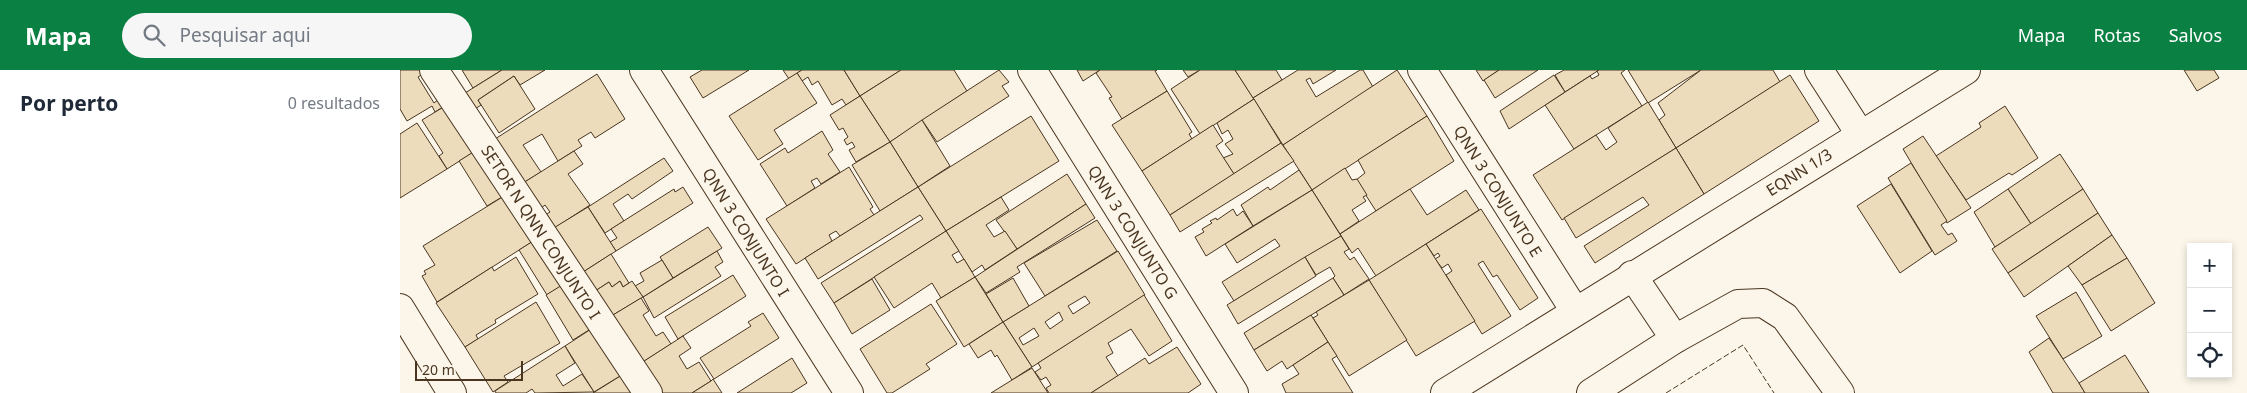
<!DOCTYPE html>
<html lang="pt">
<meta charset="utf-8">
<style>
body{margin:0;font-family:"Noto Sans",sans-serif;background:#f6f6f7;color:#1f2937}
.controls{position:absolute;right:15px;bottom:15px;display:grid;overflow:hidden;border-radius:0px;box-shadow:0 2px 8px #0003}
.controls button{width:45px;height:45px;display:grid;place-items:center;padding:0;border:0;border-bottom:1px solid #e0e1e3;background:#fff;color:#1f2937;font:25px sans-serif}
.scale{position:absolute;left:15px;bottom:12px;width:108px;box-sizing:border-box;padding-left:5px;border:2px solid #4a3520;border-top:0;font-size:14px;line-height:18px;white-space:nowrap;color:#4a3520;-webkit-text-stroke:4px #fbf6e9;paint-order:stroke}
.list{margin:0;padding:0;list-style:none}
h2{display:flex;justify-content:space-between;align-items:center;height:65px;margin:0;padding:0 20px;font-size:21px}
h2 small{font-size:16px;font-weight:400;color:#747a83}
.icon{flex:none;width:28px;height:28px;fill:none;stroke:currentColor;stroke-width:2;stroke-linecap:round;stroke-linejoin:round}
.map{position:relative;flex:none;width:1847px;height:323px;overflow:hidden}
header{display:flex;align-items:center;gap:30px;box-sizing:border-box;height:70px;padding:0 25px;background:#0b8043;color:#fff}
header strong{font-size:24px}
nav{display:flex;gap:28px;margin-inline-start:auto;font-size:18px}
.search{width:350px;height:45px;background:#f6f6f7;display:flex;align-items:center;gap:12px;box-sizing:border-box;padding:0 18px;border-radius:28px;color:#747a83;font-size:19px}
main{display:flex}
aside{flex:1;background:#fff}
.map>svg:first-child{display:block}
</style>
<header>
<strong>Mapa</strong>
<div class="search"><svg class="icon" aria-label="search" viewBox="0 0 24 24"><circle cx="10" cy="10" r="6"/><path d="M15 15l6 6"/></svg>Pesquisar aqui</div>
<nav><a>Mapa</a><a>Rotas</a><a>Salvos</a></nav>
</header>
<main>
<aside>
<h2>Por perto<small>0 resultados</small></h2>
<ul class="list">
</ul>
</aside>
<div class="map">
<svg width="1847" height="323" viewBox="0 0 1847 323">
<rect width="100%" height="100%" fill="#fbf6e9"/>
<g fill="#ecdcbc" stroke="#4a3520" fill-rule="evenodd">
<path d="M0,0H51L65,23L35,42L32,36L7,51L0,39ZM23,4L39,29L34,33L18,7Z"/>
<polygon points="62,0 102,0 73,18"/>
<polygon points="102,0 145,0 120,15 114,6 78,30 81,35 75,39 65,23"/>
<polygon points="302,0 349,0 303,28 290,7"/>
<polygon points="383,0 402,0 389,9"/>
<polygon points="402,0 444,0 460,26 446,35 442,29 432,35 418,11 412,15 408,7 402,11 397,3"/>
<polygon points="444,0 501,0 460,26"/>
<polygon points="501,0 554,0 567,21 490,72 460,26"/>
<polygon points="599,0 609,12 602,16 609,26 537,72 522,50"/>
<polygon points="677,0 700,0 683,11"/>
<polygon points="700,0 757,0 755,1 767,21 722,49 709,28 712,27 696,3"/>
<polygon points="783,0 800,0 788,7"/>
<polygon points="800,0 835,0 854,29 800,64 771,19"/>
<polygon points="835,0 876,0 882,10 853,28"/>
<polygon points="898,0 936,0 913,14 910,8 906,10 916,27 960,0 963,0 973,17 883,75 853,28"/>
<polygon points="997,0 1027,46 912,120 883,75"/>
<polygon points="1076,0 1099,0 1083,11"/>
<polygon points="1099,0 1138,0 1095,28 1084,10"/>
<polygon points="1164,0 1199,0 1165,22 1155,5"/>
<polygon points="1199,0 1225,0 1221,3 1242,36 1174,79 1145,35 1190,6 1192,9 1199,5 1197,1"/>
<polygon points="1228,0 1301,0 1248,33"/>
<polygon points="1301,0 1373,0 1380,12 1276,78 1259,50 1265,45 1258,33"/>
<polygon points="1784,0 1814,0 1819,8 1797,21"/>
<polygon points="397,3 417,33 374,60 383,74 358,90 329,46"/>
<polygon points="197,4 225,49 195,68 191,62 178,70 182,76 158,91 142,64 123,75 141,102 123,113 95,69"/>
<polygon points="1154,5 1165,22 1109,59 1100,41"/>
<polygon points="1390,5 1419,51 1304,124 1276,78"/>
<polygon points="114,6 135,39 99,63 78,30"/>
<polygon points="767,21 792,62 789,64 792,69 742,101 712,55"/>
<polygon points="65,24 94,69 47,99 39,86 43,83 22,50"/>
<polygon points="460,26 490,72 456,92 449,80 455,77 452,72 447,75 444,70 448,67 443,58 439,60 430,45"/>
<polygon points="854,29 881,73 834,104 823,88 833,84 825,74 833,69 828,60 822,64 817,53"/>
<polygon points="1248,32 1276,78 1162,150 1133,105 1196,65 1206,80 1217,72 1208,58"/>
<polygon points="1605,36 1638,88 1612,105 1609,103 1566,130 1536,86 1581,57 1579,53"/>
<polygon points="631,46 659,91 546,161 518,117"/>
<polygon points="1027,46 1054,91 976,141 956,110 965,103 958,90"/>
<polygon points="522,50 550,96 518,117 490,72"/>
<polygon points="17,53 47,99 0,128 0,64"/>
<polygon points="813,55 823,71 816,76 834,104 770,145 742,101"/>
<polygon points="422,61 433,80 428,84 440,102 421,114 417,108 411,111 415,118 387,136 360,94 385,78 388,83"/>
<polygon points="1523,66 1571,138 1547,153 1503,79"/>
<polygon points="94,69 117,118 87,136 59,91"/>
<polygon points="490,72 518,117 480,141 452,95"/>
<polygon points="881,73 894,91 780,162 770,145"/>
<polygon points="1276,78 1304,124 1195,193 1184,176 1249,135 1243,127 1176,168 1164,148"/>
<polygon points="174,81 183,94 168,104 190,135 153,159 144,146 150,142 145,135 140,139 123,113"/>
<polygon points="1660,84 1683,119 1631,154 1608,119"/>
<polygon points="264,88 273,101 232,129 228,124 213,134 224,151 205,163 188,137"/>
<polygon points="1511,93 1547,151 1541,155 1548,165 1552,163 1557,171 1535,185 1488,108"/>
<polygon points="449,97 473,137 470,139 474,145 440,166 436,161 429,165 432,171 396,194 366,149"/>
<polygon points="945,98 952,110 957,109 967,125 963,127 966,131 952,140 959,151 940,164 912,120"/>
<polygon points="899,100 912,120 853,156 841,135 868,117 870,120"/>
<polygon points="667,104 686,134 617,179 596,150"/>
<polygon points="1491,114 1532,181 1500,203 1457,136"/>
<polygon points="283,117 293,133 216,181 210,172 217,168 211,159 274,119 275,122"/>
<polygon points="518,117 546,161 434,233 421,213 523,149 520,145 418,209 405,188"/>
<polygon points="117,118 146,163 37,232 22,206 26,204 24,201 35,195 23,176"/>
<polygon points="1010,119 1027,145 1066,120 1079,140 976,206 958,178 952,183 940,164"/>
<polygon points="1608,119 1631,154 1595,177 1574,142"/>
<polygon points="1683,119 1698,143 1608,203 1592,179"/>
<polygon points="912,120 941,166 834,231 822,212 880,176 875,169 837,193 825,174"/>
<polygon points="601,127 609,140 586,155 594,167 605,161 617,179 585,200 582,195 572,202 546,161"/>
<polygon points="686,134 695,148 617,197 620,202 586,223 575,207"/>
<polygon points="188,137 216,181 180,204 152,159"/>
<polygon points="833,139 837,146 843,141 853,156 806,186 795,167 804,162 802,159 812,153 810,151 816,148 817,150"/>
<polygon points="1081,139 1138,228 1120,240 1097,205 1093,207 1083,191 1078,194 1111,246 1082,264 1046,205 1052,201 1048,194 1042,198 1035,189 1040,186 1038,183 1034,186 1026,174"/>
<polygon points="1698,143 1712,165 1624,227 1608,203"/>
<polygon points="697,150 717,181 645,226 624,193"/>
<polygon points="308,157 322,178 273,208 260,187"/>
<polygon points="152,159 180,204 147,225 119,180"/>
<polygon points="546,161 559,181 552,185 557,193 564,189 575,207 541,228 532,213 494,238 474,207"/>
<polygon points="1712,165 1727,188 1682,215 1668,196"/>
<polygon points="941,166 949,179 944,182 950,190 954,187 969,209 944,225 933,208 935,206 930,197 916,205 905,187"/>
<polygon points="1026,174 1075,251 1016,286 969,210"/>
<polygon points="317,181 323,192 315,197 321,206 254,248 243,227"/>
<path d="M718,181L745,225L632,297L603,252ZM685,226L690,233L673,244L668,236ZM659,242L663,250L650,259L645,252ZM634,258L639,266L623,275L619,268Z"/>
<polygon points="211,184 229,213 223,217 220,211 212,217 209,212 192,223 180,204"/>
<polygon points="116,187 138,224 95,250 96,253 76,265 78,269 65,277 36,233 92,197 94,201"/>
<polygon points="905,187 916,206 838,254 827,235"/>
<polygon points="1727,188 1755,233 1711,261 1682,215"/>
<polygon points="262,190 273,208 243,227 235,216 244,211 240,203"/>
<polygon points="180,204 208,248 173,270 146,225"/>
<polygon points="333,205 346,226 278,269 265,247"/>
<polygon points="575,207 603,252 564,277 536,231"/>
<polygon points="613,208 629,236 603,252 586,224"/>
<polygon points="933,208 944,225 854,280 844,263"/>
<polygon points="472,209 490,240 452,264 434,233"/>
<polygon points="969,210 1007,270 949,306 913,248 918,245 916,242"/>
<polygon points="220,211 223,217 232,211 243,227 208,248 192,223 209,212 212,217"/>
<polygon points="1676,222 1702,266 1663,289 1636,246"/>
<polygon points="744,225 772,271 749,286 731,259 708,273 713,283 706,287 718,306 691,323 649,323 646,318 651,315 646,307 641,310 635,302 641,298 638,293"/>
<polygon points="241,228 249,241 243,245 256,266 263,262 271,274 238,295 208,248"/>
<polygon points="136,232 160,273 104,306 108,312 93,322 65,277"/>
<polygon points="531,234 557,274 526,294 530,299 492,323 487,323 460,279"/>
<polygon points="363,243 379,268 314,309 300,288 351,256 348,252"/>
<polygon points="911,245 928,272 887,299 882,291 867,301 854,280"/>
<polygon points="208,248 238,295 194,322 165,276"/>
<polygon points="603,252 632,297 612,310 597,285 595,287 591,280 578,288 569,274"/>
<polygon points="283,266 291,278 279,286 287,299 299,292 311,311 292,323 256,323 238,295"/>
<polygon points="1649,268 1679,313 1685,323 1653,323 1629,282"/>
<polygon points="928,272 937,286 932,289 953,323 886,323 882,314 899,304 893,295"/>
<polygon points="165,276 175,293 156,305 163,316 182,304 194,322 135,323 132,319 126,323 96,323 95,321"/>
<polygon points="777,277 801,314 788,323 691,323 745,288 749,294"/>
<polygon points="1725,285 1749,323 1685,323 1679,313"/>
<polygon points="392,288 407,313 391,323 337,323"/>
<polygon points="238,295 233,321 230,323 193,323"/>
<polygon points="632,298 648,323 591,323 612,310"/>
<polygon points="313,309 322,323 292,323 311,311"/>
</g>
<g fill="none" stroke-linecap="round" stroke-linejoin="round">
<g stroke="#4a3520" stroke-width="30">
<g id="street">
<polyline points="34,0 248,323"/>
<polyline points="244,0 449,323"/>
<polyline points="632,0 834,323"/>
<polyline points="1022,0 1175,241"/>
<polyline points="1419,0 1460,64"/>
<polyline points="1232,205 1275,269"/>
<polyline points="0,238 52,323"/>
<polyline points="1045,323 1566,0"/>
<polyline points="1191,323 1275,269 1338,234 1363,233 1385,247 1440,323"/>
</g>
</g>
<use href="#street" stroke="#fbf6e9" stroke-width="28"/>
<polyline stroke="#4a3520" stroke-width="1" stroke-dasharray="6 2.5" stroke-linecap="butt" points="1266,323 1343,275 1374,323"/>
</g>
<g text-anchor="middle" stroke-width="4" stroke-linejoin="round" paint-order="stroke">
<g font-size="16" fill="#4a3520" stroke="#fbf6e9">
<text transform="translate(1399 102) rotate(-32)" y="6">EQNN 1/3</text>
<text transform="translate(1098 121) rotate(58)" y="6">QNN 3 CONJUNTO E</text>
<text transform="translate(141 162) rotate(57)" y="6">SETOR N QNN CONJUNTO I</text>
<text transform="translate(346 162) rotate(58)" y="6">QNN 3 CONJUNTO I</text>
<text transform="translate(733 162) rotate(58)" y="6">QNN 3 CONJUNTO G</text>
</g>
</g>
</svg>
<div class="controls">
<button>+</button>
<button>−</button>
<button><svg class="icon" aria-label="locate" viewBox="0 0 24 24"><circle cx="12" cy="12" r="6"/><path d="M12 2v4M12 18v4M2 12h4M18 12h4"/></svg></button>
</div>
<div class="scale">20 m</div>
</div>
</main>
